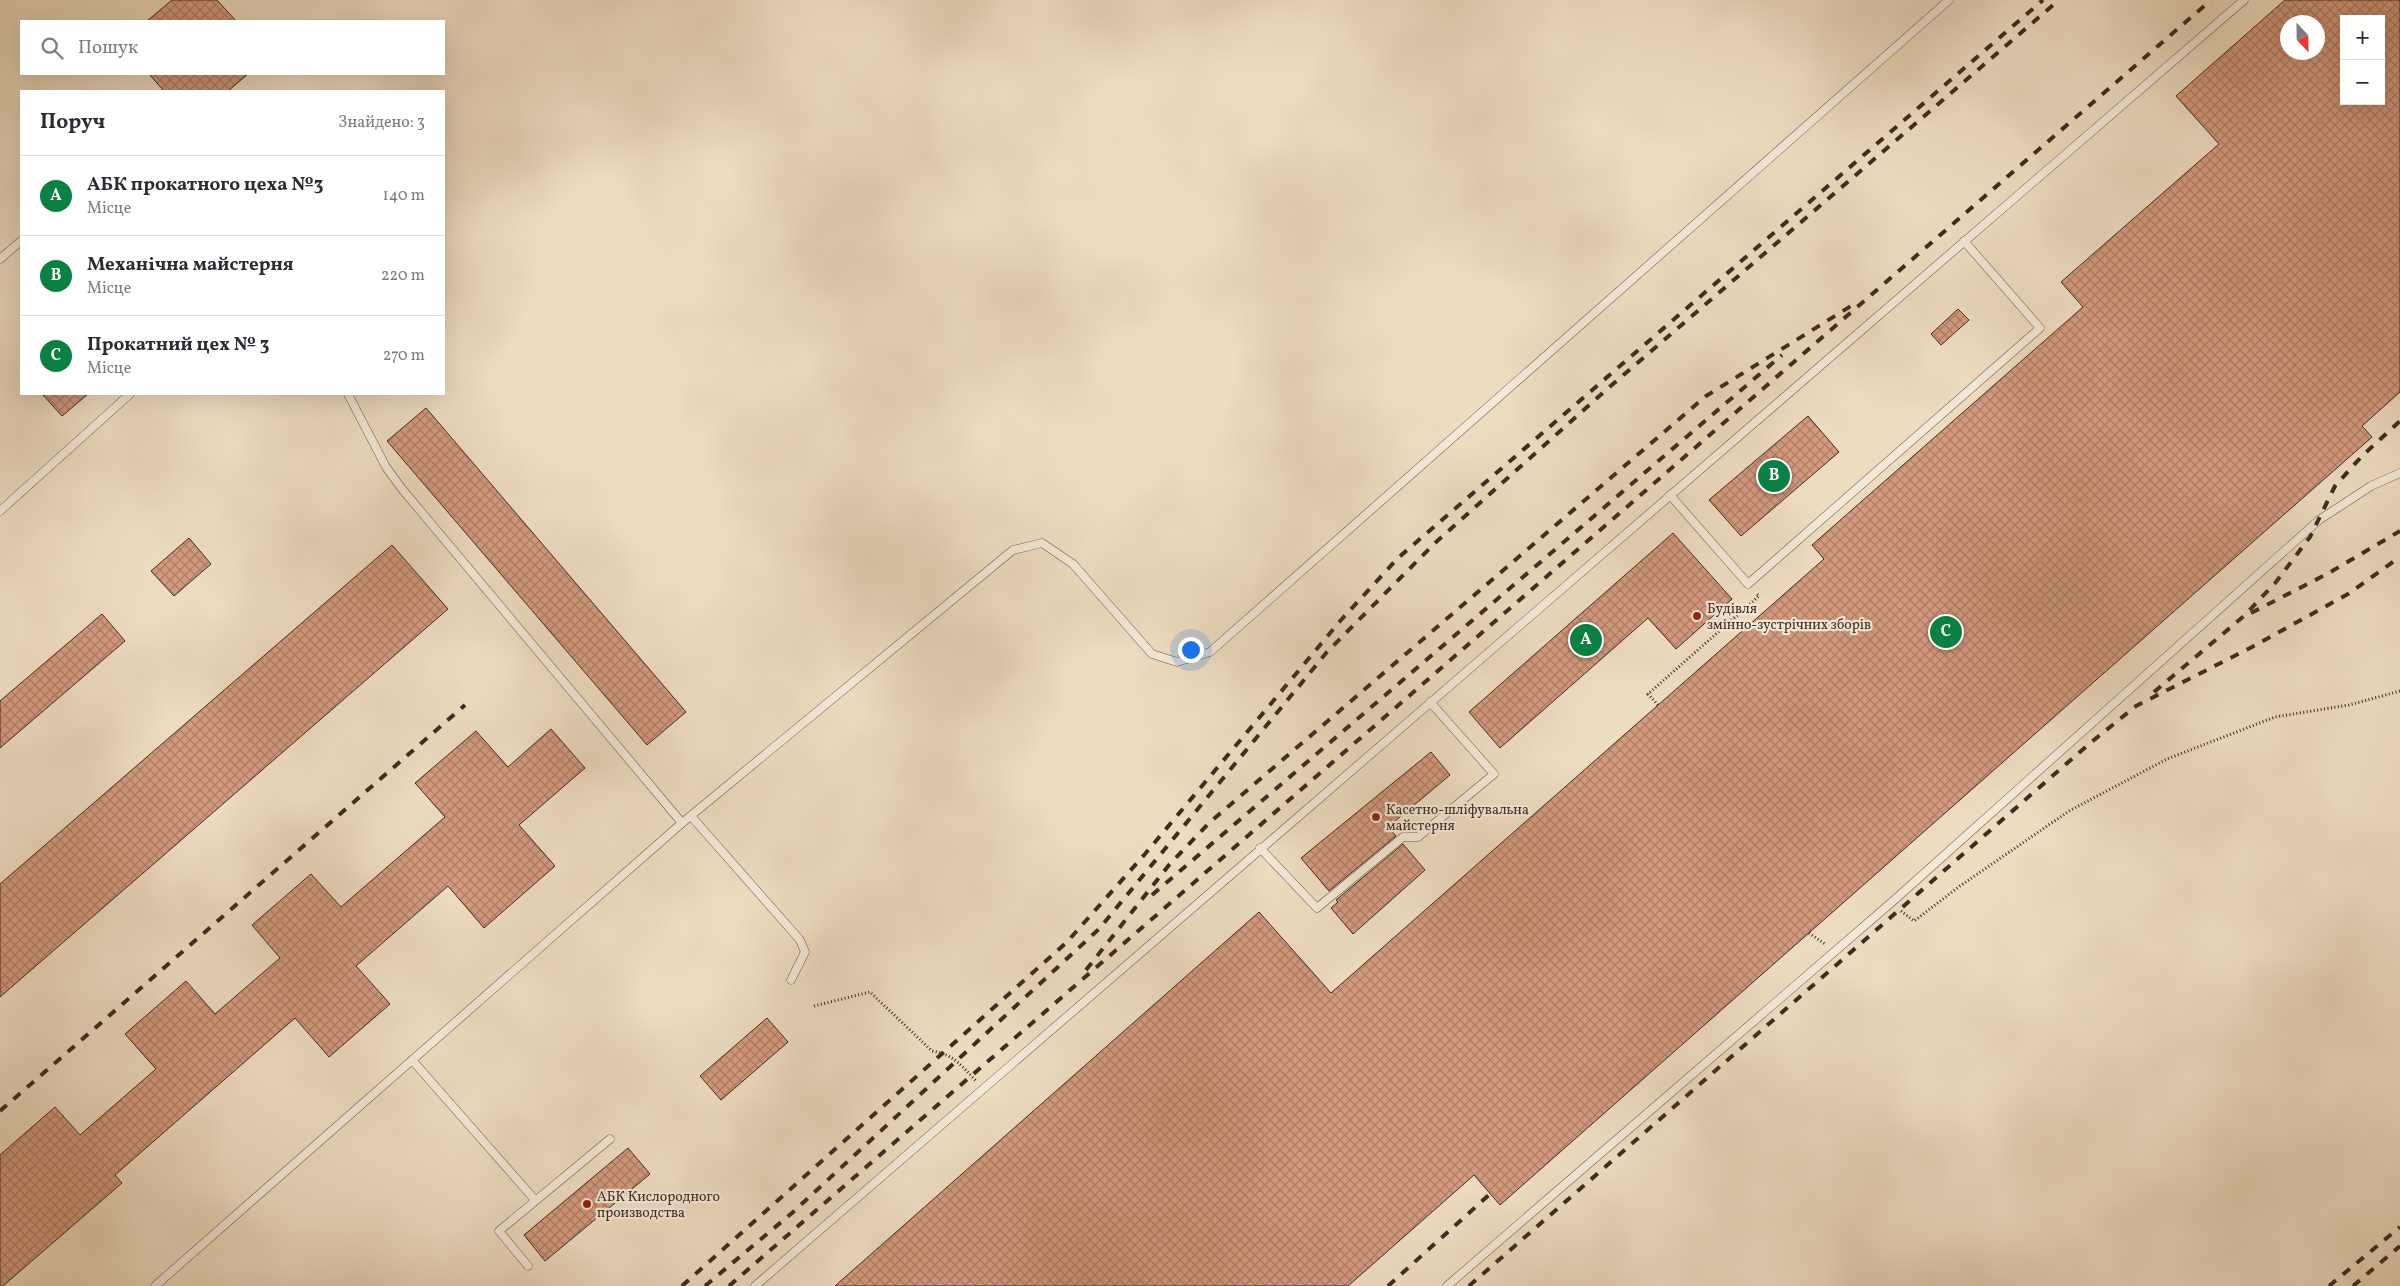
<!DOCTYPE html>
<html lang="uk">
<meta charset="utf-8">
<style>
body{margin:0;font-family:Vollkorn,serif;background:#f7f7f7;color:#2b2b33}
.controls{position:absolute;right:15px;top:15px;display:grid;overflow:hidden;border-radius:0px;box-shadow:0 5px 20px #0002}
.controls button{width:45px;height:45px;display:grid;place-items:center;padding:0;border:0;border-bottom:1px solid #e1e1e2;background:#fff;color:#2b2b33;font:25px sans-serif}
.compass{position:absolute;left:2280px;top:15px;width:45px;height:45px;border-radius:50%;background:#fff;box-shadow:0 5px 20px #0002;rotate:158deg}
.you{position:absolute;left:1190px;top:649px;width:18px;height:18px;margin:-12px;border:4px solid #fff;border-radius:50%;background:#1a73e8;box-shadow:0 0 0 8px #1a73e833}
.badge{display:grid;place-items:center;width:32px;height:32px;border-radius:50%;background:#0b8043;color:#fff;font-size:16px;font-weight:700}
.pin{position:absolute;translate:-50% -50%;border:2px solid #fff;box-shadow:0 1px 5px #0006}
.list{margin:0;padding:0;list-style:none}
h2{display:flex;justify-content:space-between;align-items:center;height:65px;margin:0;padding:0 20px;font-size:21px}
h2 small{font-size:16px;font-weight:400;color:#7c7c81}
.list li{display:grid;grid-template-columns:32px 1fr auto;gap:15px;align-items:center;box-sizing:border-box;height:80px;padding:0 20px;border-top:1px solid #e1e1e2}
.list b{display:block;font-size:19px;white-space:nowrap}
.list p{margin:0;font-size:16px;white-space:nowrap;color:#7c7c81}
.list em{font-size:16px;font-style:normal;color:#7c7c81}
.icon{flex:none;width:28px;height:28px;fill:none;stroke:currentColor;stroke-width:2;stroke-linecap:round;stroke-linejoin:round}
.map{position:relative;flex:none;width:2400px;height:1286px;overflow:hidden}
.search{position:absolute;background:#fff;box-shadow:0 5px 20px #0002;left:20px;top:20px;width:425px;height:55px;display:flex;align-items:center;gap:12px;box-sizing:border-box;padding:0 18px;border-radius:0px;color:#7c7c81;font-size:19px}
.panel{position:absolute;background:#fff;box-shadow:0 5px 20px #0002;left:20px;top:90px;width:425px;height:305px;border-radius:0px}
.map>svg:first-child{display:block}
</style>
<div class="map">
<svg width="2400" height="1286" viewBox="0 0 2400 1286">
<defs>
<pattern id="building-cross-hatch" width="8" height="8" patternUnits="userSpaceOnUse" patternTransform="scale(1.25)"><rect width="8" height="8" fill="#d59a7e"/><path d="M0 0l8 8M0 8l8-8" fill="none" stroke="#ae7e67"/></pattern>
</defs>
<rect width="100%" height="100%" fill="#eedcc1"/>
<filter id="stains"><feTurbulence type="fractalNoise" baseFrequency=".004" numOctaves="4"/><feColorMatrix values="0 0 0 0 .2 0 0 0 0 .09 0 0 0 0 .02 0 0 0 .5 -.17"/></filter>
<radialGradient id="worn" r=".72"><stop offset=".6" stop-color="#630" stop-opacity="0"/><stop offset="1" stop-color="#630" stop-opacity=".3"/></radialGradient>
<g fill="url(#building-cross-hatch)" stroke="#3e2b20" fill-rule="evenodd">
<polygon points="172,0 217,0 236,21 147,21"/>
<path d="M2285,0H2400V392L2362,426L2372,437L1500,1205L1474,1175L1348,1286H835L1259,912L1331,993L1824,559L1812,545L2083,307L2061,282L2219,144L2176,96ZM2344,19H2381V101H2344ZM2288,22H2318V52H2288Z"/>
<polygon points="149,74 248,74 228,91 164,91"/>
<polygon points="1958,309 1969,320 1941,345 1931,334"/>
<polygon points="42,394 88,394 62,416"/>
<polygon points="426,408 686,712 647,745 387,441"/>
<polygon points="1808,416 1839,452 1741,536 1709,500"/>
<polygon points="1673,533 1732,599 1676,649 1648,618 1500,748 1469,712"/>
<polygon points="189,538 211,564 174,596 151,571"/>
<polygon points="392,545 448,609 0,997 0,884"/>
<polygon points="102,614 125,641 0,748 0,701"/>
<polygon points="551,729 585,768 519,825 555,866 484,928 448,886 356,966 390,1004 329,1057 295,1018 115,1175 122,1183 3,1286 0,1286 0,1155 55,1107 80,1135 156,1069 125,1034 186,981 215,1014 280,958 252,925 311,874 341,907 445,817 415,783 476,731 508,767"/>
<polygon points="1431,752 1450,775 1388,827 1396,836 1329,891 1301,858"/>
<polygon points="1403,844 1425,870 1353,934 1331,908 1338,902 1336,900"/>
<polygon points="767,1018 788,1042 721,1100 700,1076"/>
<polygon points="628,1148 650,1174 545,1261 524,1235"/>
</g>
<g fill="none" stroke-linecap="round" stroke-linejoin="round">
<g stroke="#6a5748" stroke-width="9">
<g id="service">
<polyline points="0,259 21,241"/>
<polyline points="348,394 386,467 402,489 682,823"/>
<polyline points="1670,495 1748,584 2040,328 1964,241"/>
<polyline points="0,511 130,394"/>
<polyline points="691,816 800,940 805,952 791,980"/>
<polyline points="1260,848 1317,908 1403,837 1418,837 1494,774 1430,702"/>
<polyline points="412,1060 535,1200"/>
<polyline points="528,1266 499,1231 610,1139"/>
<polyline points="155,1286 682,823 1013,550 1042,543 1073,564 1152,654 1177,662 1210,652 1949,0"/>
<polyline points="755,1286 2244,0"/>
<polyline points="1447,1286 1892,902 2319,520 2371,486 2400,473"/>
</g>
</g>
<g stroke="#3e2b20" stroke-width="3" stroke-dasharray="1 2.5" stroke-linecap="butt">
<polyline points="1658,705 1648,694 1759,596 1756,593"/>
<polyline points="1901,911 1914,921 1960,886 2069,811 2167,759 2275,717 2349,705 2400,691"/>
<polyline points="1809,933 1825,944"/>
<path d="M814,1006L870,992L932,1051C953,1054 962,1066 976,1081"/>
</g>
<use href="#service" stroke="#f4e8d7" stroke-width="8"/>
<g stroke="#3e2b20" stroke-width="4" stroke-dasharray="9 9" stroke-linecap="butt">
<polyline points="2251,613 2327,574 2400,531"/>
<polyline points="2154,692 2244,616 2276,582 2310,537 2335,486 2362,456 2400,421"/>
<polyline points="1152,895 1782,355"/>
<polyline points="1086,970 1169,865 1209,823 1706,396 1851,306"/>
<polyline points="0,1111 465,705"/>
<polyline points="682,1286 1067,942 1145,854 1341,620 1398,558 2043,0"/>
<polyline points="705,1286 792,1213 1099,929 1327,652 1435,543 1606,390 2059,0"/>
<polyline points="729,1286 2211,0"/>
<polyline points="1388,1286 1490,1194"/>
<polyline points="1469,1286 2089,744 2136,706 2252,647 2348,594 2400,557"/>
<polyline points="2329,1286 2400,1227"/>
<polyline points="2353,1286 2400,1246"/>
</g>
</g>
<g fill="#8f2418" stroke="#f4e8d7" stroke-width="2">
<circle cx="1697" cy="616" r="5"/>
<circle cx="1376" cy="817" r="5"/>
<circle cx="587" cy="1204" r="5"/>
</g>
<g text-anchor="middle" stroke-width="4.5" stroke-linejoin="round" paint-order="stroke">
<g font-size="14" fill="#3e2b20" stroke="#f4e8d7" text-anchor="start">
<text x="1707" y="613">Будівля<tspan x="1707" dy="16">змінно-зустрічних зборів</tspan></text>
<text x="1386" y="814">Касетно-шліфувальна<tspan x="1386" dy="16">майстерня</tspan></text>
<text x="597" y="1201">АБК Кислородного<tspan x="597" dy="16">производства</tspan></text>
</g>
</g>
<rect width="100%" height="100%" filter="url(#stains)"/>
<rect width="100%" height="100%" fill="url(#worn)"/>
</svg>
<div class="controls">
<button>+</button>
<button>−</button>
</div>
<svg class="compass" viewBox="-18 -18 36 36"><path d="M0-13l5 13h-10z" fill="#e53935"/><path d="M0 13l5-13h-10z" fill="#7c7c81"/></svg>
<div class="you"></div>
<div class="pin badge" style="left:1586px;top:640px">A</div>
<div class="pin badge" style="left:1774px;top:476px">B</div>
<div class="pin badge" style="left:1946px;top:632px">C</div>
<div class="search"><svg class="icon" aria-label="search" viewBox="0 0 24 24"><circle cx="10" cy="10" r="6"/><path d="M15 15l6 6"/></svg>Пошук</div>
<section class="panel">
<h2>Поруч<small>Знайдено: 3</small></h2>
<ul class="list">
<li><span class="badge">A</span><div><b>АБК прокатного цеха №3</b><p>Місце</p></div><em>140 m</em></li>
<li><span class="badge">B</span><div><b>Механічна майстерня</b><p>Місце</p></div><em>220 m</em></li>
<li><span class="badge">C</span><div><b>Прокатний цех № 3</b><p>Місце</p></div><em>270 m</em></li>
</ul>
</section>
</div>
